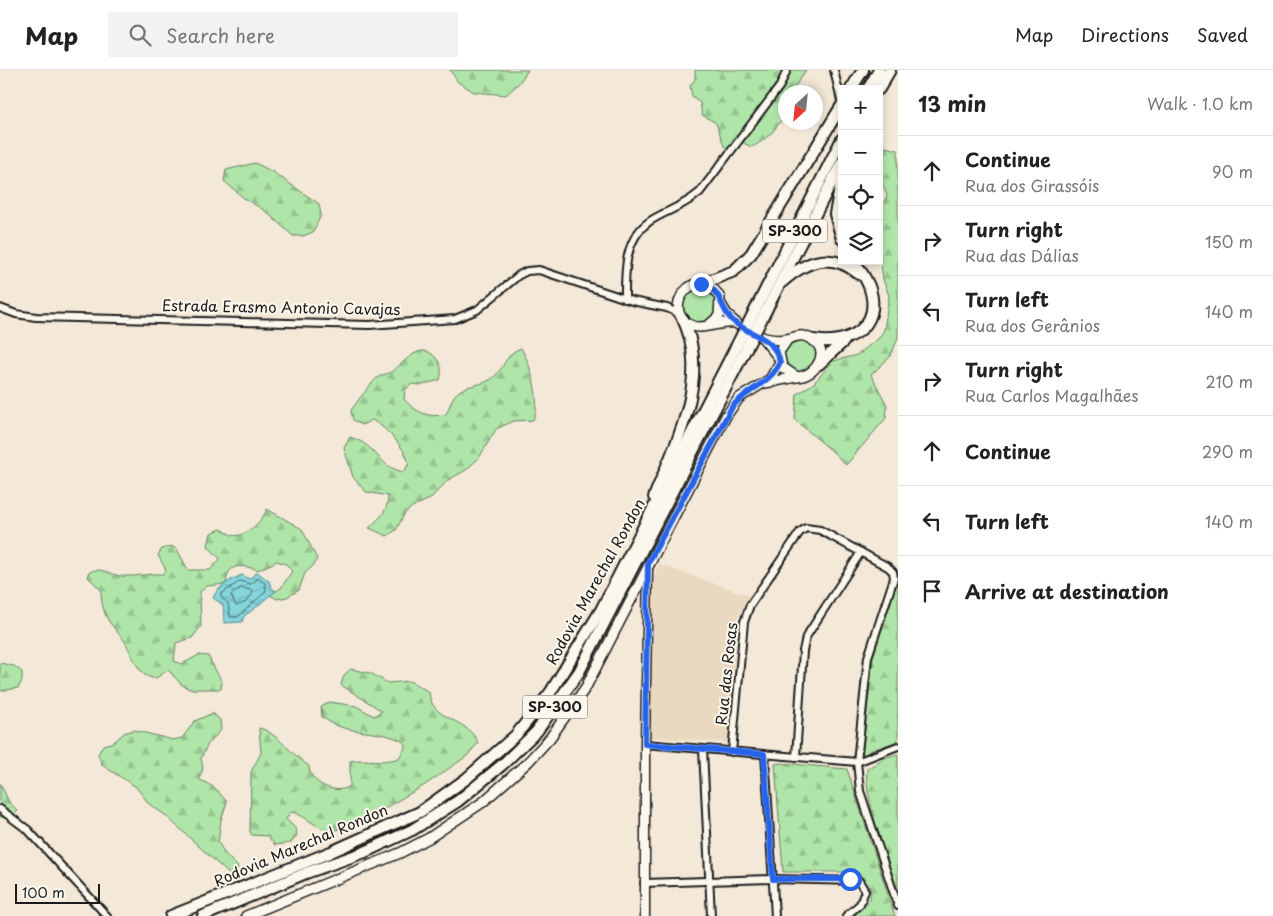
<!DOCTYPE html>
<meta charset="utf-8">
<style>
body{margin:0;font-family:"Playpen Sans",sans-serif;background:#f2f2f2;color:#222}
.controls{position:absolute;right:15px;top:15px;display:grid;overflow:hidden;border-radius:0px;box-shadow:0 2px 8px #0003}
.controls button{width:45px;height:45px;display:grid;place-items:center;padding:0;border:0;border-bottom:1px solid #e0e0e0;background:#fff;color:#222;font:25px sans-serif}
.compass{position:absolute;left:778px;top:15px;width:45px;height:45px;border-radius:50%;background:#fff;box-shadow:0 2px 8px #0003;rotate:207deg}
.scale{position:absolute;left:15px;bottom:12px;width:85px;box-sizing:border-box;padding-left:5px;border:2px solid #1c1c1c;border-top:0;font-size:14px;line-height:18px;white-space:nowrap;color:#1c1c1c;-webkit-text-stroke:4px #fbf7ec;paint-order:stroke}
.stop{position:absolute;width:15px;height:15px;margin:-11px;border:4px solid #2563eb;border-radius:50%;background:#fff}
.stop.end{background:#2563eb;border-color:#fff;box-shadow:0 1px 5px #0008}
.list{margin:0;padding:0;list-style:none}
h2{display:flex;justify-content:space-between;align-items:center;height:65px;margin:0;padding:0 20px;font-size:21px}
h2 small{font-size:16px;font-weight:400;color:#767676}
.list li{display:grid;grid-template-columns:32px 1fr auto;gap:15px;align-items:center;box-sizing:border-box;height:70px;padding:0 20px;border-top:1px solid #e0e0e0}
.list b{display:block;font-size:19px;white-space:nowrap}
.list p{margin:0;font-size:16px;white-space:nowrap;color:#767676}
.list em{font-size:16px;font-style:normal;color:#767676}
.icon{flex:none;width:28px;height:28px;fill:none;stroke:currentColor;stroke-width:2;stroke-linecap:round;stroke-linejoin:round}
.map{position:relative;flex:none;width:898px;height:846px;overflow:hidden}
header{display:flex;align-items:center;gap:30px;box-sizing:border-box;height:70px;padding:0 25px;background:#fff;border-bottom:1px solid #e0e0e0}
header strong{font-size:24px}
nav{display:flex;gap:28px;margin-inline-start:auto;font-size:18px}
.search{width:350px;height:45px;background:#f2f2f2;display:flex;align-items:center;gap:12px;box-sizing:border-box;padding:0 18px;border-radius:0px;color:#767676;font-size:19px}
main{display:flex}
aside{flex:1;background:#fff}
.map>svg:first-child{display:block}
</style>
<header>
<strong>Map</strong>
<div class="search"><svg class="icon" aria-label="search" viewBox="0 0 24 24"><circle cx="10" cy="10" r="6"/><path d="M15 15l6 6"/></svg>Search here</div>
<nav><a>Map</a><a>Directions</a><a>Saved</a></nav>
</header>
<main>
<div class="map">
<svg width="898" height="846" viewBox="0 0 898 846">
<defs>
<pattern id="forest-firs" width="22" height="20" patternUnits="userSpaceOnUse" patternTransform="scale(1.25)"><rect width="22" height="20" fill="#afe5a8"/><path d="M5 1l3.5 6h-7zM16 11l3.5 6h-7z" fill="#96c490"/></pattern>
<pattern id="water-waves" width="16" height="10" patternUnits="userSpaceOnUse" patternTransform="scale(1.25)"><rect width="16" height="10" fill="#84d5dc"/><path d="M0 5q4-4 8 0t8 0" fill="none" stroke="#71b6bc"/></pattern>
</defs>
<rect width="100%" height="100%" fill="#f4e9d8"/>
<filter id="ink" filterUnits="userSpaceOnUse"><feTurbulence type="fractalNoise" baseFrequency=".02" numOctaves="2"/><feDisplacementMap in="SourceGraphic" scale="10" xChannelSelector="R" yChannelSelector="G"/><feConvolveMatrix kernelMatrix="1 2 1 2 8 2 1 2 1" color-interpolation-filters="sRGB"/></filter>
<g filter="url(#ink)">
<polygon fill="#ebd8c0" points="659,494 750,526 737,548 729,673 650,667 653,507"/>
<g fill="#afe5a8" stroke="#668062">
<circle cx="700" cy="235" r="17"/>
<circle cx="800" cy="286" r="17"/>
</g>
<g fill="url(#forest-firs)" stroke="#668062">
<polygon points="450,0 528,0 519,13 506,25 474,22 458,12"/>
<path d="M695,0H806L791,22H786C785,28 786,34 785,39C783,54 764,73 751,77L742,72L733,79H727L724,76L716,53L702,45L700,33L692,26L690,16L695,9Z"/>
<polygon points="885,77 898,80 898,268 890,287 871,305 887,335 886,348 846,395 832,381 795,350 797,324 814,313 833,291 857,285 879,268 884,260 889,226 883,209 879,179 879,145 887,125 879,104 879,78"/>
<polygon points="255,93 273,102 319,134 321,145 313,162 303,166 293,166 264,140 245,129 224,111 226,100"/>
<path d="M521,278C531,294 542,334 533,350L514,351L496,359L479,388L466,400L448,410L430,429L412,437L405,443L396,460L387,466L369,458C380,447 388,442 388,426L366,422L353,407L344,378L350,367C379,376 377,397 404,402L409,393C404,377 387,358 372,350L362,355L353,350L351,341C352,337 374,310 377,308C382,304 389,304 394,300C406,291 421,270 436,288C442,295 442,301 440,310L421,315L412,314L405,320L404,329C415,342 430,349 446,344C449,339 451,331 454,326C465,312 483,318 495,306C506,295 506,283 521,278Z"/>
<path d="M267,439L302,459L317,489L314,495L305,503L299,520L287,527L277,529L270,525L281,518L292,501L286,494L277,491L258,500C242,495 227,492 226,514L207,516L200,522L201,556L192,568L176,573L174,591L182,594L199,585L208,586L222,612L221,619H189L181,614L168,600L156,608C139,610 132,583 125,572C120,564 113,558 108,550C103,541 101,530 101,520L88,507V503C100,495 110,506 123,506C137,507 149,503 163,504L166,500L158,485L162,479L171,476L177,479L188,500H210L220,489L208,476L211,463L221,459C225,461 229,464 232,465C245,469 263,450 267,439Z"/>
<polygon points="898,510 898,671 872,680 862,686 873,587"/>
<polygon points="0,593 14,596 22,602 22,611 18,618 0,621"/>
<path d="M351,599L370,603L388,613L410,611L429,622C431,652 467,646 478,673L467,686L425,715L390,735L382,741L340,759C319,765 308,745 291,742L286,749L296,759L297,765L291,773L275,775L267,766L252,765L250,762L251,702L261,683L259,658C274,660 294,687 309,696C309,713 336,726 350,716V691C367,688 382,694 399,688L405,678L404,672C377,657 350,668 322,647L321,637L330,632L356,636L374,646L382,641L341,615L344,605Z"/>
<polygon points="213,643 220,650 221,660 208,674 201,688 203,698 199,709 215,718 227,732 221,750 218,772 225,784 238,797 237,802 230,805 165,745 149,734 136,717 102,695 98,684 103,675 114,672 124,663 134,660 173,670 182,668 195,651"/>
<path d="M898,684V820C888,791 863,727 867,699L884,688Z"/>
<polygon points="781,693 847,699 895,846 854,846 870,829 871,820 863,807 850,802 783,802 775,694"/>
<polygon points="0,713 9,732 18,741 9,748 0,747"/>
</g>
<path fill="url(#water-waves)" stroke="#5a8b8f" d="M257,502L269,511L271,517L276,521C264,529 256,539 244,546L242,552L224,553L223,535L213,528C217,517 231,509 242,505L249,509Z"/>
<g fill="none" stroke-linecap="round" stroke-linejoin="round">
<g stroke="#466669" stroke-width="1">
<polygon points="258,509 265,513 266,521 238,547 230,547 228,533 221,527 221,524 240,511 250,514"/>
<polygon points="241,518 251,520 253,523 246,532 236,536 231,525"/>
</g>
<g stroke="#1c1c1c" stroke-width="10">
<g id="minor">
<polyline points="834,0 842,35"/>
<path d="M625,229C625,201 624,169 650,151C667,140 683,137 700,122L780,16L787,0"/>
<polyline points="0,238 16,244 36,247 369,255 455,249 477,240 519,205 527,201 539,200 632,231 667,238 680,244"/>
<polyline points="645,674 857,692 898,676"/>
<polyline points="703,679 711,846"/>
<polyline points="732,682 744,552 750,535 800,462 806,458 820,460 888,497 893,502 894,508 868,587 857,692 860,721 898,836"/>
<polyline points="765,684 775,846"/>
<polyline points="796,687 803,581 806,567 861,482"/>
<polyline points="0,739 28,760 107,846"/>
<polyline points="644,813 773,809 859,811 865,821 860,834 846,846"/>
</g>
</g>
<g stroke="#1c1c1c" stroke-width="11">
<polyline id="tertiary" points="645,846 645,674 648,497"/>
</g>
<g stroke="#1c1c1c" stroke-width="12">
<g id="secondary">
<path d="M721,234C731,256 762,273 786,269C795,268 800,263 809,268C832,278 818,306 797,307L782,297L779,282L788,269"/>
<path d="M710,254L719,246L720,228C698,188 656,242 693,256C704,260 721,251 735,253"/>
<polyline points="761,266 779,288"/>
<polyline points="765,313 796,307"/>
<polyline points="246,846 400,783 429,768 483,732 528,692 550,668 586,617 726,346 739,328 770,309 780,292"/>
</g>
</g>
<g stroke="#1c1c1c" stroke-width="14">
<g id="trunk">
<polyline points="851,19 863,0"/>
<polyline points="868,19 879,0"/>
<polyline points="879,19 890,0"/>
<polyline points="842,108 835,144 842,169"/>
<path d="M782,212C807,190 831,181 859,204"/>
<polyline points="701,214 734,201 751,184 842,35"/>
<polyline points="748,254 842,69"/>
<polyline points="757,258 842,92"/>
<path d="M813,270C847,276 882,258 870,219C867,209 860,200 854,191"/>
<polyline points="819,294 844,271"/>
<path d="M654,427C676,372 711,309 683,249"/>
<polyline points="171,846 331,782 420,742 466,709 516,665 550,623 601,540 742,265"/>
<polyline points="203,846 306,803 365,782 412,760 458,731 503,694 537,661 579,602 751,269"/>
</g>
</g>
<use href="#minor" stroke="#fbf7ec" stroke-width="6"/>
<use href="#tertiary" stroke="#fbf7ec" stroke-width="8"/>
<use href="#secondary" stroke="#fbf7ec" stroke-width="9"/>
<use href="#trunk" stroke="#fbf7ec" stroke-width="10"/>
<g stroke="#1c1c1c" stroke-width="14" stroke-linecap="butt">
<g id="trunk-bridge">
<polyline points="742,265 748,254"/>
<polyline points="751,269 757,258"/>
</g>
</g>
<use href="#trunk-bridge" stroke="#fbf7ec" stroke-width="10"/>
</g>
</g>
<g fill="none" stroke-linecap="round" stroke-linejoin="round" filter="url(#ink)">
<path stroke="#2563eb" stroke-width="6" d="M701,214C722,218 719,237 732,250C747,265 775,266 780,292C770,314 747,319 732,337L648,493L645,674L764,684L773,809H850"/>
</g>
<g text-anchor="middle" stroke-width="4" stroke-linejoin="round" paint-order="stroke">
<g fill="#fbf7ec" stroke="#5f5e5a" stroke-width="1">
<rect x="762.5" y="149.5" width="65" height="23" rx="4"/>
<rect x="522.5" y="625.5" width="65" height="23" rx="4"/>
</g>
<g font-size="14" font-weight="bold" fill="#1c1c1c">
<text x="795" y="166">SP-300</text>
<text x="555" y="642">SP-300</text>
</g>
<g font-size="15" fill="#1c1c1c" stroke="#fbf7ec">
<text transform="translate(281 238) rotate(1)" y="5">Estrada Erasmo Antonio Cavajas</text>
<text transform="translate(596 512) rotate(-61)" y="5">Rodovia Marechal Rondon</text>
<text transform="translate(727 604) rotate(-84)" y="5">Rua das Rosas</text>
<text transform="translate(301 776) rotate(-23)" y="5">Rodovia Marechal Rondon</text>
</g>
</g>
</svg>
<div class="controls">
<button>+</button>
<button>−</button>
<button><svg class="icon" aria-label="locate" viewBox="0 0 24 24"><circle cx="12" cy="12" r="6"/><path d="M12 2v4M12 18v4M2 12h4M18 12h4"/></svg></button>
<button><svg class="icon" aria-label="layers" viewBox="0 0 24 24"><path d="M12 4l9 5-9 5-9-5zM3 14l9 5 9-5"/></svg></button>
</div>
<svg class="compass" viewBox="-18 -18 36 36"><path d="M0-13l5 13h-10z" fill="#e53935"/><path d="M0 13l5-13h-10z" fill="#767676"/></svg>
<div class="scale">100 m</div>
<div class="stop" style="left:850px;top:809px"></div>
<div class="stop end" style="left:701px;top:214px"></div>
</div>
<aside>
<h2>13 min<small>Walk · 1.0 km</small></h2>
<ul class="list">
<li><svg class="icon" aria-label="ahead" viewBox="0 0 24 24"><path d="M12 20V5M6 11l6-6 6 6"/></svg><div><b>Continue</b><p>Rua dos Girassóis</p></div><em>90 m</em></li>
<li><svg class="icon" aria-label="right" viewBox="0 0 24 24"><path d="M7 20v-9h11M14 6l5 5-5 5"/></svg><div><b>Turn right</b><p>Rua das Dálias</p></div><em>150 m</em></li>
<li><svg class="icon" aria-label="left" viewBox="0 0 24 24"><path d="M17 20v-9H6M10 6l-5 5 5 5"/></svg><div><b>Turn left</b><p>Rua dos Gerânios</p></div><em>140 m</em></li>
<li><svg class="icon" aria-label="right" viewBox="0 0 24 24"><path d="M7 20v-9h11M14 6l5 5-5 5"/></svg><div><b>Turn right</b><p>Rua Carlos Magalhães</p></div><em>210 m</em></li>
<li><svg class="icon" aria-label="ahead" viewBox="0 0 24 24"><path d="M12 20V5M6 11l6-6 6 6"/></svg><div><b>Continue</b></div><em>290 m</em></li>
<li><svg class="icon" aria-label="left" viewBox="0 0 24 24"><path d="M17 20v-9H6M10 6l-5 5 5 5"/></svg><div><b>Turn left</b></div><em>140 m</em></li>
<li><svg class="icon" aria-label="arrive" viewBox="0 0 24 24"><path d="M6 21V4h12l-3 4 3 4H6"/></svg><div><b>Arrive at destination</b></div></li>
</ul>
</aside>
</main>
